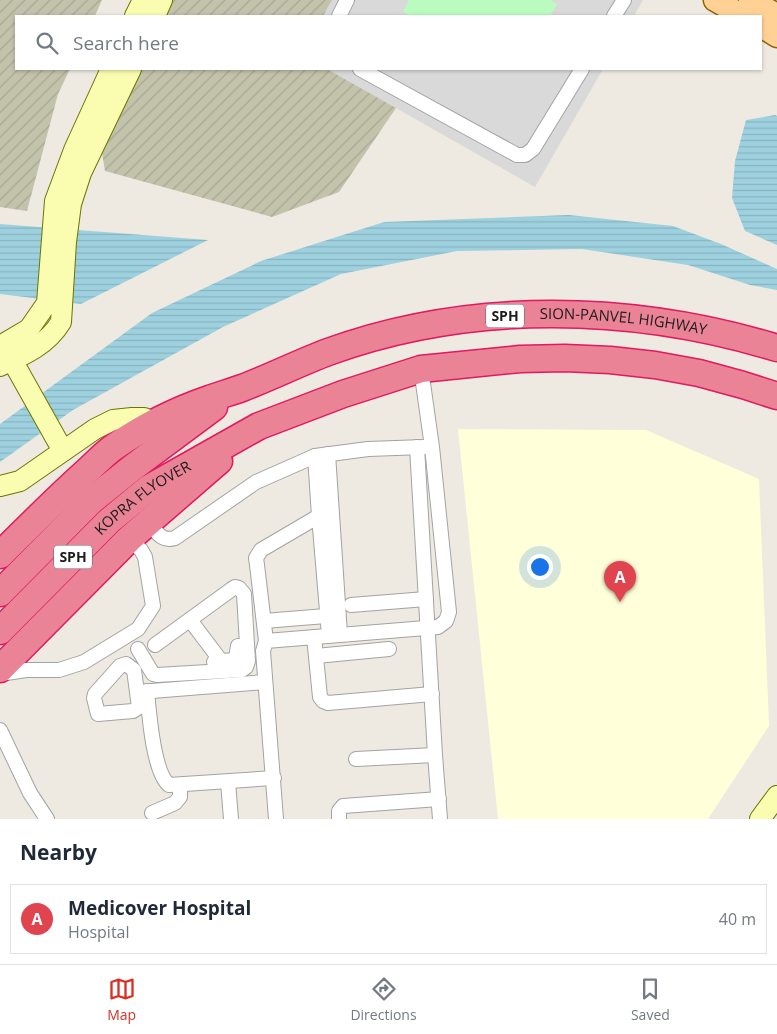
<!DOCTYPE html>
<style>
body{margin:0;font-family:"Open Sans",sans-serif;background:#f6f6f7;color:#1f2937}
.you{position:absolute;left:539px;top:566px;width:18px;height:18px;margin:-12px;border:4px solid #fff;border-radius:50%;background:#1a73e8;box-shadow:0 0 0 8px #1a73e833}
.badge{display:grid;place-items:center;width:32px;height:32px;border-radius:50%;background:#d93025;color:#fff;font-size:16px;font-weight:700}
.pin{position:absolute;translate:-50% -41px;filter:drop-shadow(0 1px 2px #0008)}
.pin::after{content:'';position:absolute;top:26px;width:18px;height:15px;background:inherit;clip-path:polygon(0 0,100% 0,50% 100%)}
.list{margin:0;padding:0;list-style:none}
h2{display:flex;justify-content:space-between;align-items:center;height:65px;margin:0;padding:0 20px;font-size:21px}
h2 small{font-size:16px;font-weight:400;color:#747a83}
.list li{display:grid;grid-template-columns:32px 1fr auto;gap:15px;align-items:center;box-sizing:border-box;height:70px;margin:0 10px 10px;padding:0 10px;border:1px solid #e0e1e3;border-radius:0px}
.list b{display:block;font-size:19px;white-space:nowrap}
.list p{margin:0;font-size:16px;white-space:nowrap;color:#747a83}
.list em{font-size:16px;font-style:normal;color:#747a83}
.icon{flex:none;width:28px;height:28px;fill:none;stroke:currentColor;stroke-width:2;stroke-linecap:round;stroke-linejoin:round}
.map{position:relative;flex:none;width:777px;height:819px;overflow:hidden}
.search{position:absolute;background:#fff;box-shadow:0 1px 4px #0004;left:15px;right:15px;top:15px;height:55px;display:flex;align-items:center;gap:12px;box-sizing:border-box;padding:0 18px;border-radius:0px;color:#747a83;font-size:19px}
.sheet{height:145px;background:#fff}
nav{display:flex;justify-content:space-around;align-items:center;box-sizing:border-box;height:70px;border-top:1px solid #e0e1e3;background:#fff;font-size:14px;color:#747a83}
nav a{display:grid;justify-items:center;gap:2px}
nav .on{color:#d93025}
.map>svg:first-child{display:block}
</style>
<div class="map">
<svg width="777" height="819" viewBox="0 0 777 819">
<defs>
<pattern id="construction-furrows" width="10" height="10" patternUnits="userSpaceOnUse" patternTransform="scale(1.25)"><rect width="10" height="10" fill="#c3c3ac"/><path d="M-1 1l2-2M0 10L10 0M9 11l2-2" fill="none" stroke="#a7a793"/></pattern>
<pattern id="water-rules" width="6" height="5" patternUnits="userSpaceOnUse" patternTransform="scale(1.25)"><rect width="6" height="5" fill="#9ed1df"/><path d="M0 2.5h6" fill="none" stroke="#88b3bf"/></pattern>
</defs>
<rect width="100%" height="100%" fill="#eeeae1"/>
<g fill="#dad9d9">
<polygon points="332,0 643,0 634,16 323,16"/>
<polygon points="327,69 603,69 535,187"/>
</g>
<polygon fill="#ffffd9" points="458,429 646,430 759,479 769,726 708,819 498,819"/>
<g fill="url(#construction-furrows)">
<polygon points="0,0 102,0 95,16 16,16 16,69 70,69 58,94 27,211 0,207"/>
<polygon points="172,0 332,0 323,16 165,16"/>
<polygon points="141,69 327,69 396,108 339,192 272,217 105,171 102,153"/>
</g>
<polygon fill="#bafcbf" points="409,0 550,0 557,4 550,16 411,16 403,12"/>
<g fill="url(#water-rules)">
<polygon points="775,115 777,116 777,245 745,231 732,198 735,161 746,120"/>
<polygon points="569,215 673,226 721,244 777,269 777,290 750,285 688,265 582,249 457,251 341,274 223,327 73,410 0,462 0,424 152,313 261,261 384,222"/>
<polygon points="0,224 208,240 81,304 0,294"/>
</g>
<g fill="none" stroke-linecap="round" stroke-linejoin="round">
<g stroke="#a3a3a3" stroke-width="16">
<g id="street">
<polyline points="339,16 347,0"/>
<polyline points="614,16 624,0"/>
<polyline points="360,69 517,155 525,155 533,149 582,69"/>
<polyline points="417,447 435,755 440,819"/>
<polyline points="328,454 340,634"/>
<polyline points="315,456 319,516"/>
<path d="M148,522C157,532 161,542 175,538L256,482L315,456L368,449L424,447"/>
<polyline points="351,605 426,599"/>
<polyline points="190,620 221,661"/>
<polyline points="264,621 326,616"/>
<polyline points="314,637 320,697 323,701 328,703 432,694"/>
<polyline points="266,641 257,565 256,558 261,550 319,516 329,635"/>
<polyline points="138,649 153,674 157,675 242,670 246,667 248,661 244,594 239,588 235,587 232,589 155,645"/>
<polyline points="316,656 389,649"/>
<polyline points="214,662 233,660 236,658 238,646"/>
<polygon points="126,664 134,670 139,707 133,711 98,714 94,698 95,694 120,666"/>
<polyline points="0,674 26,670 59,670 84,662 138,629 153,606 145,557 141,550 129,539"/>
<path d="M147,691C149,712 153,772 169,785L274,778"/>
<polyline points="139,692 265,682"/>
<polyline points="0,730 30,793 47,819"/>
<polyline points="356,759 435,755"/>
<polyline points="228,782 231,819"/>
<polyline points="152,813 175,803 180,797 180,785"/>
<polyline points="276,819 263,651 266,641 438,627 446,621 449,612 432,447 421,369"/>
<polyline points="339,819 339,811 343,806 439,799"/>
</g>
</g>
<g stroke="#6a7600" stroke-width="22">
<g id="secondary">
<polyline points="135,16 143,0"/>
<polyline points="155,16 162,0"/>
<polyline points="0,346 29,329 47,303 55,201 74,150 111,69"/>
<polyline points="12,360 63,451"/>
<path d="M0,366C24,355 47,345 61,322L66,242L71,204L81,173L131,69"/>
<polyline points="0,486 20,481 95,429 113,420 132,418 144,418 156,423"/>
<polyline points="760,819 777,796"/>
</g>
</g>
<g stroke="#946200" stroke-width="25">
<g id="primary">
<polyline points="715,0 743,16"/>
<polyline points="750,0 777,15"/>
<polyline points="761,26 777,36"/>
</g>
</g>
<g stroke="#e1195f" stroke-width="29">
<g id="highway">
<path id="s1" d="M0,555C28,527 56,499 86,472C95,464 104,454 114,447C143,427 177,410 209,399C220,395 231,392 242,388C271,377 299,363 328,352C471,300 633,304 777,348"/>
<polyline points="0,593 91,501 132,468 214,407"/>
<path id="s2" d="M0,631L109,521L149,488L259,426L343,394L421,369L520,359L565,358L610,360L655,365L699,373L743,385L777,396"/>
<polyline points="0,669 129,539 219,461"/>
</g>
</g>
<use href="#street" stroke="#fff" stroke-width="14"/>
<use href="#secondary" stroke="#fafdb0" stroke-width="20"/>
<use href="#primary" stroke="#ffd195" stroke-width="22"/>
<use href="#highway" stroke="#eb8397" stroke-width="26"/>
</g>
<g text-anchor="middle" stroke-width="4.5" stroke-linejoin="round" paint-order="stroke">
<g fill="#fff" stroke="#606060" stroke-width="1">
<rect x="486" y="304.5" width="38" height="23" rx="4"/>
<rect x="54" y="545.5" width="38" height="23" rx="4"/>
</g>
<g font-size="14" font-weight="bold" fill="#1c1c1c">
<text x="505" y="321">SPH</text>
<text x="73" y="562">SPH</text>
</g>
<g font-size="15" fill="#1c1c1c" stroke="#fff">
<text dy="5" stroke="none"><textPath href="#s1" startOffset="692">SION-PANVEL HIGHWAY</textPath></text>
<text dy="5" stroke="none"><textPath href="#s2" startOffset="196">KOPRA FLYOVER</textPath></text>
</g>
</g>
</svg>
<div class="you"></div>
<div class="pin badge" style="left:620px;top:602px;background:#e0444e">A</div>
<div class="search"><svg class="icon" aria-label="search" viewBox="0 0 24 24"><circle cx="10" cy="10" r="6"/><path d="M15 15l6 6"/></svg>Search here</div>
</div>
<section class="sheet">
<h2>Nearby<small></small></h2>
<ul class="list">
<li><span class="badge" style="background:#e0444e">A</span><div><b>Medicover Hospital</b><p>Hospital</p></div><em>40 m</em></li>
</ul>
</section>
<nav>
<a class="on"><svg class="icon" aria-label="map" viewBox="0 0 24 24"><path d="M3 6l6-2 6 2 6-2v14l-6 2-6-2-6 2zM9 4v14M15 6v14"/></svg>Map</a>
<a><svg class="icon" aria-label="directions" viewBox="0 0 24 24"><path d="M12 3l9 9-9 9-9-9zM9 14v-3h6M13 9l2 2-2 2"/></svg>Directions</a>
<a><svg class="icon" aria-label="saved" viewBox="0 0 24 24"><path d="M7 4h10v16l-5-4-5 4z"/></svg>Saved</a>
</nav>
